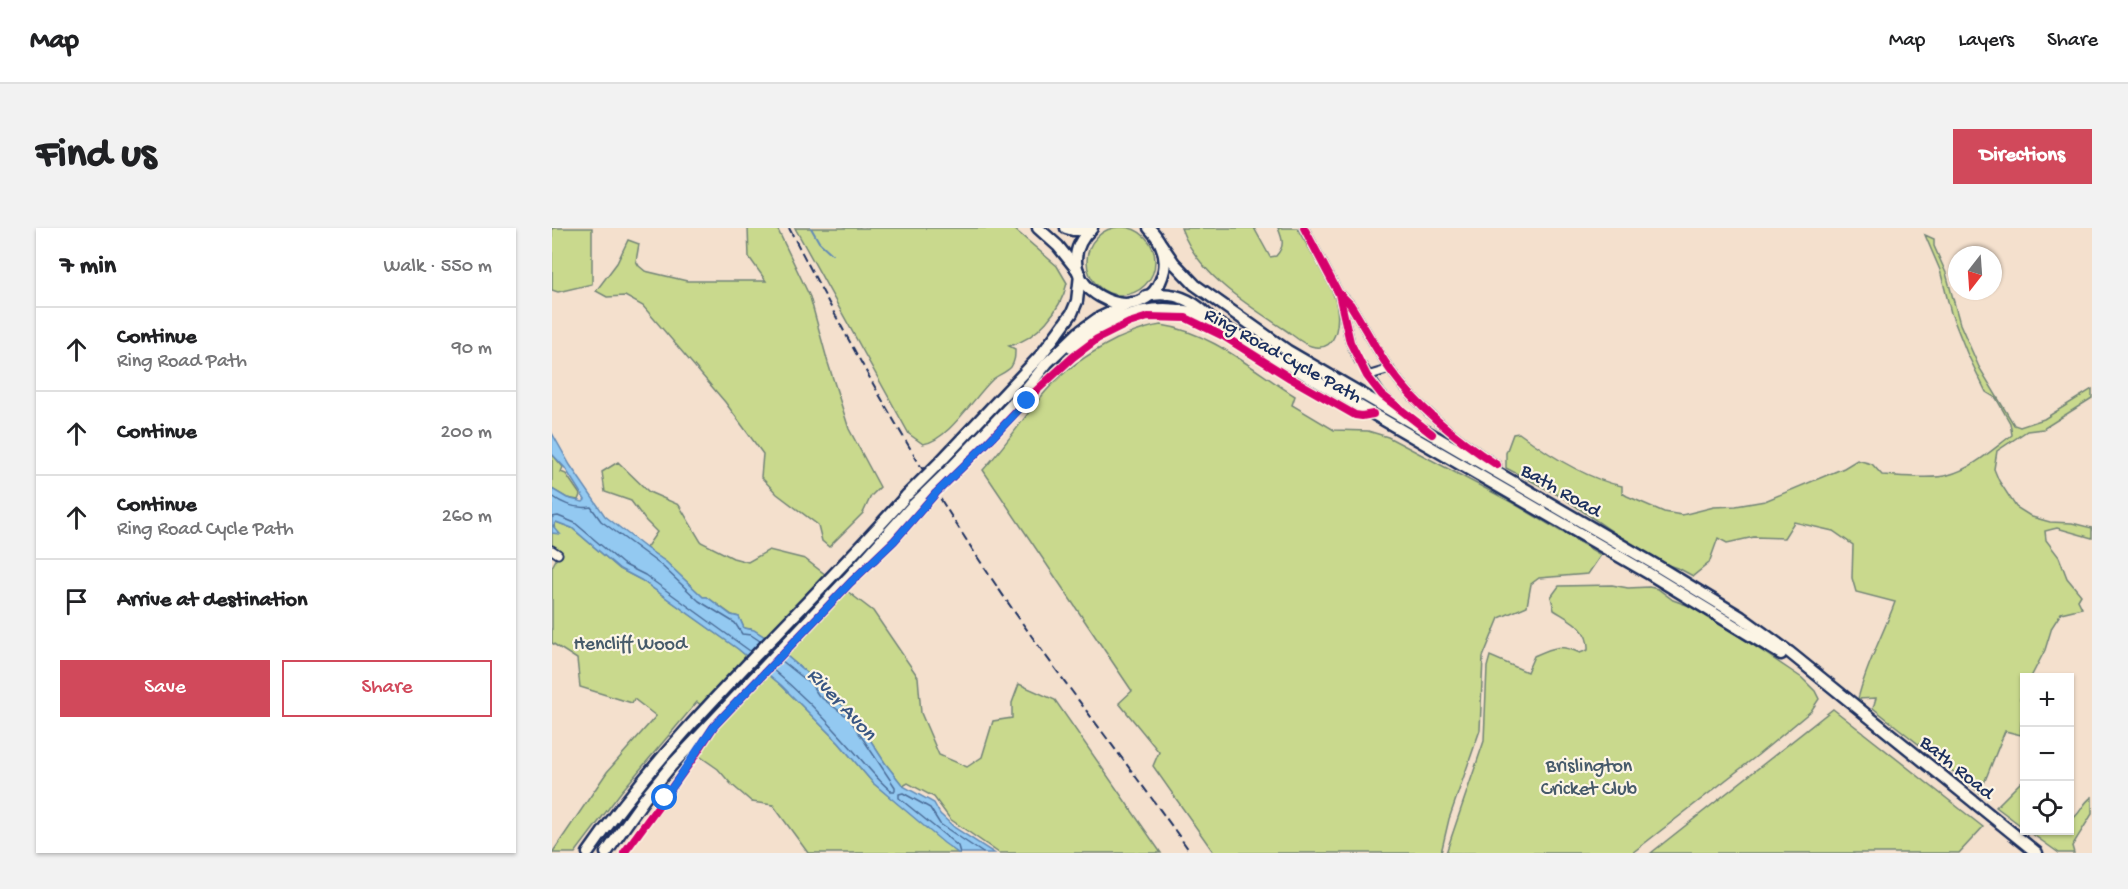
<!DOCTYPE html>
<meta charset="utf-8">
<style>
body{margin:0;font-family:"Gochi Hand",sans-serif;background:#f2f2f2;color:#202124}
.controls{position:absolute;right:18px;bottom:18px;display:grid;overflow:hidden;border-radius:0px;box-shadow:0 2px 4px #0004}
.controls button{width:54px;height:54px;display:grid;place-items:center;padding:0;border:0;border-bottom:2px solid #e0e0e0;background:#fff;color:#202124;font:30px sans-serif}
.compass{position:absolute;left:1396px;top:18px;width:54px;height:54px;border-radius:50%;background:#fff;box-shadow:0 2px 4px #0004;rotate:197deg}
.stop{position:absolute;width:18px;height:18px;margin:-14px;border:4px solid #1a73e8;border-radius:50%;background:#fff}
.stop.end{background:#1a73e8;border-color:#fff;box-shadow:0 2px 6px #0008}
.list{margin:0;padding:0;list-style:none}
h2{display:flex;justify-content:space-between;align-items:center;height:78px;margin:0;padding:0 24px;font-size:26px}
h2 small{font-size:20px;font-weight:400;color:#757577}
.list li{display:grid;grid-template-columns:39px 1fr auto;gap:18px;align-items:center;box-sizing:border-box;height:84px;padding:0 24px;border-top:2px solid #e0e0e0}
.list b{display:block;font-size:22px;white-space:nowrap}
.list p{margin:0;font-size:20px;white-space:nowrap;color:#757577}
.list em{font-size:20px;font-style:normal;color:#757577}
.actions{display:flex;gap:12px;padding:18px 24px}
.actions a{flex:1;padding:14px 0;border:2px solid #d1495b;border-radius:0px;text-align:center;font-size:21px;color:#d1495b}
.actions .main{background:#d1495b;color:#fff}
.icon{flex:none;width:33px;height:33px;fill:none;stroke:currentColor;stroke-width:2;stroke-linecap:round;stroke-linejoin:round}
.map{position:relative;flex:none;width:1540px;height:625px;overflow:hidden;border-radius:0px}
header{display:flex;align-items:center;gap:36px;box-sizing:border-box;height:84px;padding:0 30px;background:#fff;border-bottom:2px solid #e0e0e0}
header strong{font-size:28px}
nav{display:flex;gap:33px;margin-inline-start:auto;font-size:21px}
.intro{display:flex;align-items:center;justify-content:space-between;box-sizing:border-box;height:144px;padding:0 36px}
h1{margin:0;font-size:42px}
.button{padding:15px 27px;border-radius:0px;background:#d1495b;color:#fff;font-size:21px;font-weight:700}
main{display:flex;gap:36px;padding:0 36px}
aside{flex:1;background:#fff;border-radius:0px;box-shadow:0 2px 4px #0004}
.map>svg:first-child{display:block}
</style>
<header>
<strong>Map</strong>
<nav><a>Map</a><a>Layers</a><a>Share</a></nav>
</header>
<div class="intro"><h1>Find us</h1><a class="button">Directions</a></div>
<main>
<aside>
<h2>7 min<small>Walk · 550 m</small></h2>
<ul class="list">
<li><svg class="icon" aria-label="ahead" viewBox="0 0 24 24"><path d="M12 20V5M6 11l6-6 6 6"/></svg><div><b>Continue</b><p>Ring Road Path</p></div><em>90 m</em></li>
<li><svg class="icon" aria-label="ahead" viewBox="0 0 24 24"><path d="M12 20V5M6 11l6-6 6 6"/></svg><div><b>Continue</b></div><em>200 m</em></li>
<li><svg class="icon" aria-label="ahead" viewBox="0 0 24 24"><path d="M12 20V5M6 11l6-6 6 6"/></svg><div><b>Continue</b><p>Ring Road Cycle Path</p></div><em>260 m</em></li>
<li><svg class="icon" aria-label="arrive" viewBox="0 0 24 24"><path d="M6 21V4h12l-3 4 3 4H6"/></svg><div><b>Arrive at destination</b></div></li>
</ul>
<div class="actions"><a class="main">Save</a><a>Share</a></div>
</aside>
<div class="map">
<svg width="1540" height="625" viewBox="0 0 1540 625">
<rect width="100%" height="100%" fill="#f4e0cd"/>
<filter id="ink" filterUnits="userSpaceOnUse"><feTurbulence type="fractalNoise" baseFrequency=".0167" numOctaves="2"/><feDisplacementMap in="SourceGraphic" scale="12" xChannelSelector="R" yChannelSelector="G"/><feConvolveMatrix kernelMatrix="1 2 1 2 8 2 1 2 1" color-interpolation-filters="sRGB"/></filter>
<g filter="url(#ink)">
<g fill="#c9d98d" stroke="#728476" stroke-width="1.5">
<circle cx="569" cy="33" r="34"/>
<polygon points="0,0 40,0 40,56 6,64 0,62"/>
<polygon points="196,0 225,0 258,69 276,135 297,201 328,259 319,268 311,285 277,319 270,313 266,297 225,266 209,249 211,226 173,174 91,78 73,68 55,69 44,63 65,35 76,12 87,16 84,33 87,38 93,43 135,53 214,53 197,29"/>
<path d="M243,0H461L505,38L515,55C509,82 485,111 457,118L463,121C463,128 463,133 459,139C454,145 445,147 440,152C422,169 396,213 371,216L357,206Z"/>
<path d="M629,0H702L718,29L724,28C733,18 731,12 726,0H745C756,20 775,47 782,68C789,86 788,127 759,118C750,116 740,106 732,101C692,75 646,46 629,0Z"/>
<path d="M1373,7L1382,11V18L1394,45L1408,96L1427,139L1462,197L1468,199L1492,191L1540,161V170L1491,201L1475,203L1445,223L1442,241L1447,253L1464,279L1480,289L1498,294L1520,295L1540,300V310L1505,300L1493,303L1494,312L1507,329L1515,350L1529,367L1526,372L1530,380L1509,385L1500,399L1493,422L1479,449H1472V461L1468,471L1472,475C1472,487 1467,495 1469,507L1453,503L1428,565L1321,480L1324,470L1306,471C1314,437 1331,407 1343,374L1304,364L1300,350L1301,317L1281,303L1242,294L1232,310L1202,309L1175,315L1166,310L1157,335L1141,348L1128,341L1116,337L1064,306L1010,269L954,240V225L961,206L967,205C997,227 1034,251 1070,258V265L1075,268L1112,284L1130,287L1162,279L1184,278L1213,273L1292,240L1305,232L1320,236L1330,247C1347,248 1381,252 1396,247C1420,241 1441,221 1460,207L1458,195L1444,170L1434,164L1415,125L1399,85L1388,42Z"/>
<path d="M609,97C659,104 701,142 743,168L740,177L782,202L816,203L836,209L959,274L1049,327L1036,346L987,350L979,356L975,378L947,390L931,429L928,502L897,591L889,625H662L601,538L607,524L567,475L580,463L431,242C454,217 472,189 494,163C514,140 539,124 565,111C580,105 593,99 609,97Z"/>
<polygon points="0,226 11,239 9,244 14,246 27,265 28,267 26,272 15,270 0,261"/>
<polygon points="66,234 97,264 127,277 149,314 181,330 196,334 217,322 253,331 321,383 366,449 369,485 387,527 415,539 430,529 441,493 460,490 460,475 467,456 503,472 609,625 447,625 398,591 382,569 356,555 351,558 333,535 301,485 271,463 263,452 210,407 199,401 192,400 187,389 180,387 155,369 151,369 114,334 94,320 105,304 94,293 79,273 53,264 50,244"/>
<polygon points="4,294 20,300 68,341 89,352 186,421 229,457 287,515 321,555 406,625 256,625 221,577 200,574 179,556 166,541 146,527 153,513 170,495 145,474 69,564 23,625 0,625 55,544 104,488 82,471 80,475 28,459 25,431 0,415 0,339 7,326 0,320 0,303"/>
<path d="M1060,357L1076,360L1097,359L1106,361L1121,372L1140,379L1201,417L1250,450L1263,463L1267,471L1259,483L1206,527L1080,625H894L932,513L935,439L938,428L975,444L982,428C1002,419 1007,416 1028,425L1036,422C1037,400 1019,393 1002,382L999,369L1007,358Z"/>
<polygon points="1281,481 1431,599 1407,625 1099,625"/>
<polygon points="1469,554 1472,558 1468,572 1472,580 1472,600 1444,579"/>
<path d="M1540,569V586L1520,618L1522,625H1507L1476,603L1518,602V593C1530,585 1530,575 1540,569Z"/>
</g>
<polygon fill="#93c9f1" stroke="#638bb6" stroke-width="1.5" points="0,205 18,237 53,288 94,320 114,334 151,369 155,369 179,387 187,389 192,400 202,402 210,407 263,452 271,463 301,485 333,535 351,558 382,575 388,586 403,600 442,625 406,625 392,615 321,555 287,515 229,457 186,421 89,352 68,341 20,300 4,294 1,298 8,306 0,305 0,261 15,270 31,274 33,272 13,240 0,226"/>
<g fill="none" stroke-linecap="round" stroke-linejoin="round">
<g stroke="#4b6d99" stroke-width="1.5">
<path d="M0,268C12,277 26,281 39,279L49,293L110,338L147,373L183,395L190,406L199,407L208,413"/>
<polyline points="0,289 6,288 23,295 71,336 93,347 198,423"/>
<path d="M220,441C245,462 270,487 292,512C308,529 321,548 339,563H343V559L297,490L267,468L259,456L229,432"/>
<polyline points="408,625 406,618 347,570 347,566 351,565 378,580 388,596 431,625"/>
</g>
<polyline stroke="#638bb6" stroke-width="2" points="259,0 267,14 280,26"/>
<g stroke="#1b2f5e" stroke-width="11">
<g id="minor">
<polyline points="752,0 787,66 798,114 807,133 830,167 853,186"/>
<path d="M789,67L798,76C812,98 824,122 839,143C867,181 906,212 945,237"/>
<polyline points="815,148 838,141"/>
<polyline points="0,322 6,326"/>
</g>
</g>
<g stroke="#1b2f5e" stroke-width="15">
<g id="trunk">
<polyline points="486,0 506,18 526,43"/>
<polyline points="514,0 521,2 538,2"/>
<path d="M540,0C483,53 595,116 612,42C615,25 609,12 597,0"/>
<polyline points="609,16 622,35 643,57 736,123 1102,336 1189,389 1237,424 1485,625"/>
<path d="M594,68C621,62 643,72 661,93L1096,345L1229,426"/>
<path d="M519,119C561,86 608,69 658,91"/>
<polyline points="390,232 489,127 507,103 520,85 525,73 528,47"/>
<polyline points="400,239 469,167 495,135 527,104 545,91 579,75"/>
<path d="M36,625C127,493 250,387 355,267"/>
<polyline points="54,625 93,570 119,538 296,350 361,277"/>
</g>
</g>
<use href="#minor" stroke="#fcf5e5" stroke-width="7"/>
<use href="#trunk" stroke="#fcf5e5" stroke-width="10"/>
<path stroke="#1b2f5e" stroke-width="2" stroke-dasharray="9 4.5" stroke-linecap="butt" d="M237,0C301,122 367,243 444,357C506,449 576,535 639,625"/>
<g stroke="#1b2f5e" stroke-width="15" stroke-linecap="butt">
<g id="trunk-bridge">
<polyline points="355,267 390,232"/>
<polyline points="361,277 400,239"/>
</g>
</g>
<use href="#trunk-bridge" stroke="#fcf5e5" stroke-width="10"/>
<g stroke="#fcf5e5" stroke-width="11">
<g id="cycleway">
<polyline points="752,0 787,66 798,114 815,148 830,167 880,206"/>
<path d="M789,67L798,76C812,98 824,122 839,143C867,181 906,212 945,237"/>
<polyline points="72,625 140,532 162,498 299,354 342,313 384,265 436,214 484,163 521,129 545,111 577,95 596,89 634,90 673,109 738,150 803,187 810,188 821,186"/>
</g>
</g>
<use href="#cycleway" stroke="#d6006c" stroke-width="8"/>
</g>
</g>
<g fill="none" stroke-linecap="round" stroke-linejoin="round" filter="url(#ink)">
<polyline stroke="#1a73e8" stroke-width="8" points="113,570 162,498 299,354 342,313 384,265 436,214 475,173"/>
</g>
<g text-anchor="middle" stroke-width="4.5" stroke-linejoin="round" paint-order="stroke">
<g font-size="20" fill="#1b2f5e" stroke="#fcf5e5">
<text transform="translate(732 126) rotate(29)" y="7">Ring Road Cycle Path</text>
<text transform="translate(1010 261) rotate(30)" y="7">Bath Road</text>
<text transform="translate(1406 538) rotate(39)" y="7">Bath Road</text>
</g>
<g font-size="20" fill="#465a6a" stroke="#fcf5e5">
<text x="78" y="421">Hencliff Wood</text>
<text x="1037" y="543">Brislington<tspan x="1037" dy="23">Cricket Club</tspan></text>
</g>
<g font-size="21" font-style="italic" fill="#395683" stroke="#fcf5e5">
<text transform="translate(291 475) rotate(47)" y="7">River Avon</text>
</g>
</g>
</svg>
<div class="controls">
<button>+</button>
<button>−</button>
<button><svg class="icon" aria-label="locate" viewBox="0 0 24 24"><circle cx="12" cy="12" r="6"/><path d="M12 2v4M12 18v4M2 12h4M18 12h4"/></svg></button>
</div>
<svg class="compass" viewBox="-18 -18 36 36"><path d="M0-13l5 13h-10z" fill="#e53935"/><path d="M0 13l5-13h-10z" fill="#757577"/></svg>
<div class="stop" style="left:113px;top:570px"></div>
<div class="stop end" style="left:475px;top:173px"></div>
</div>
</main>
